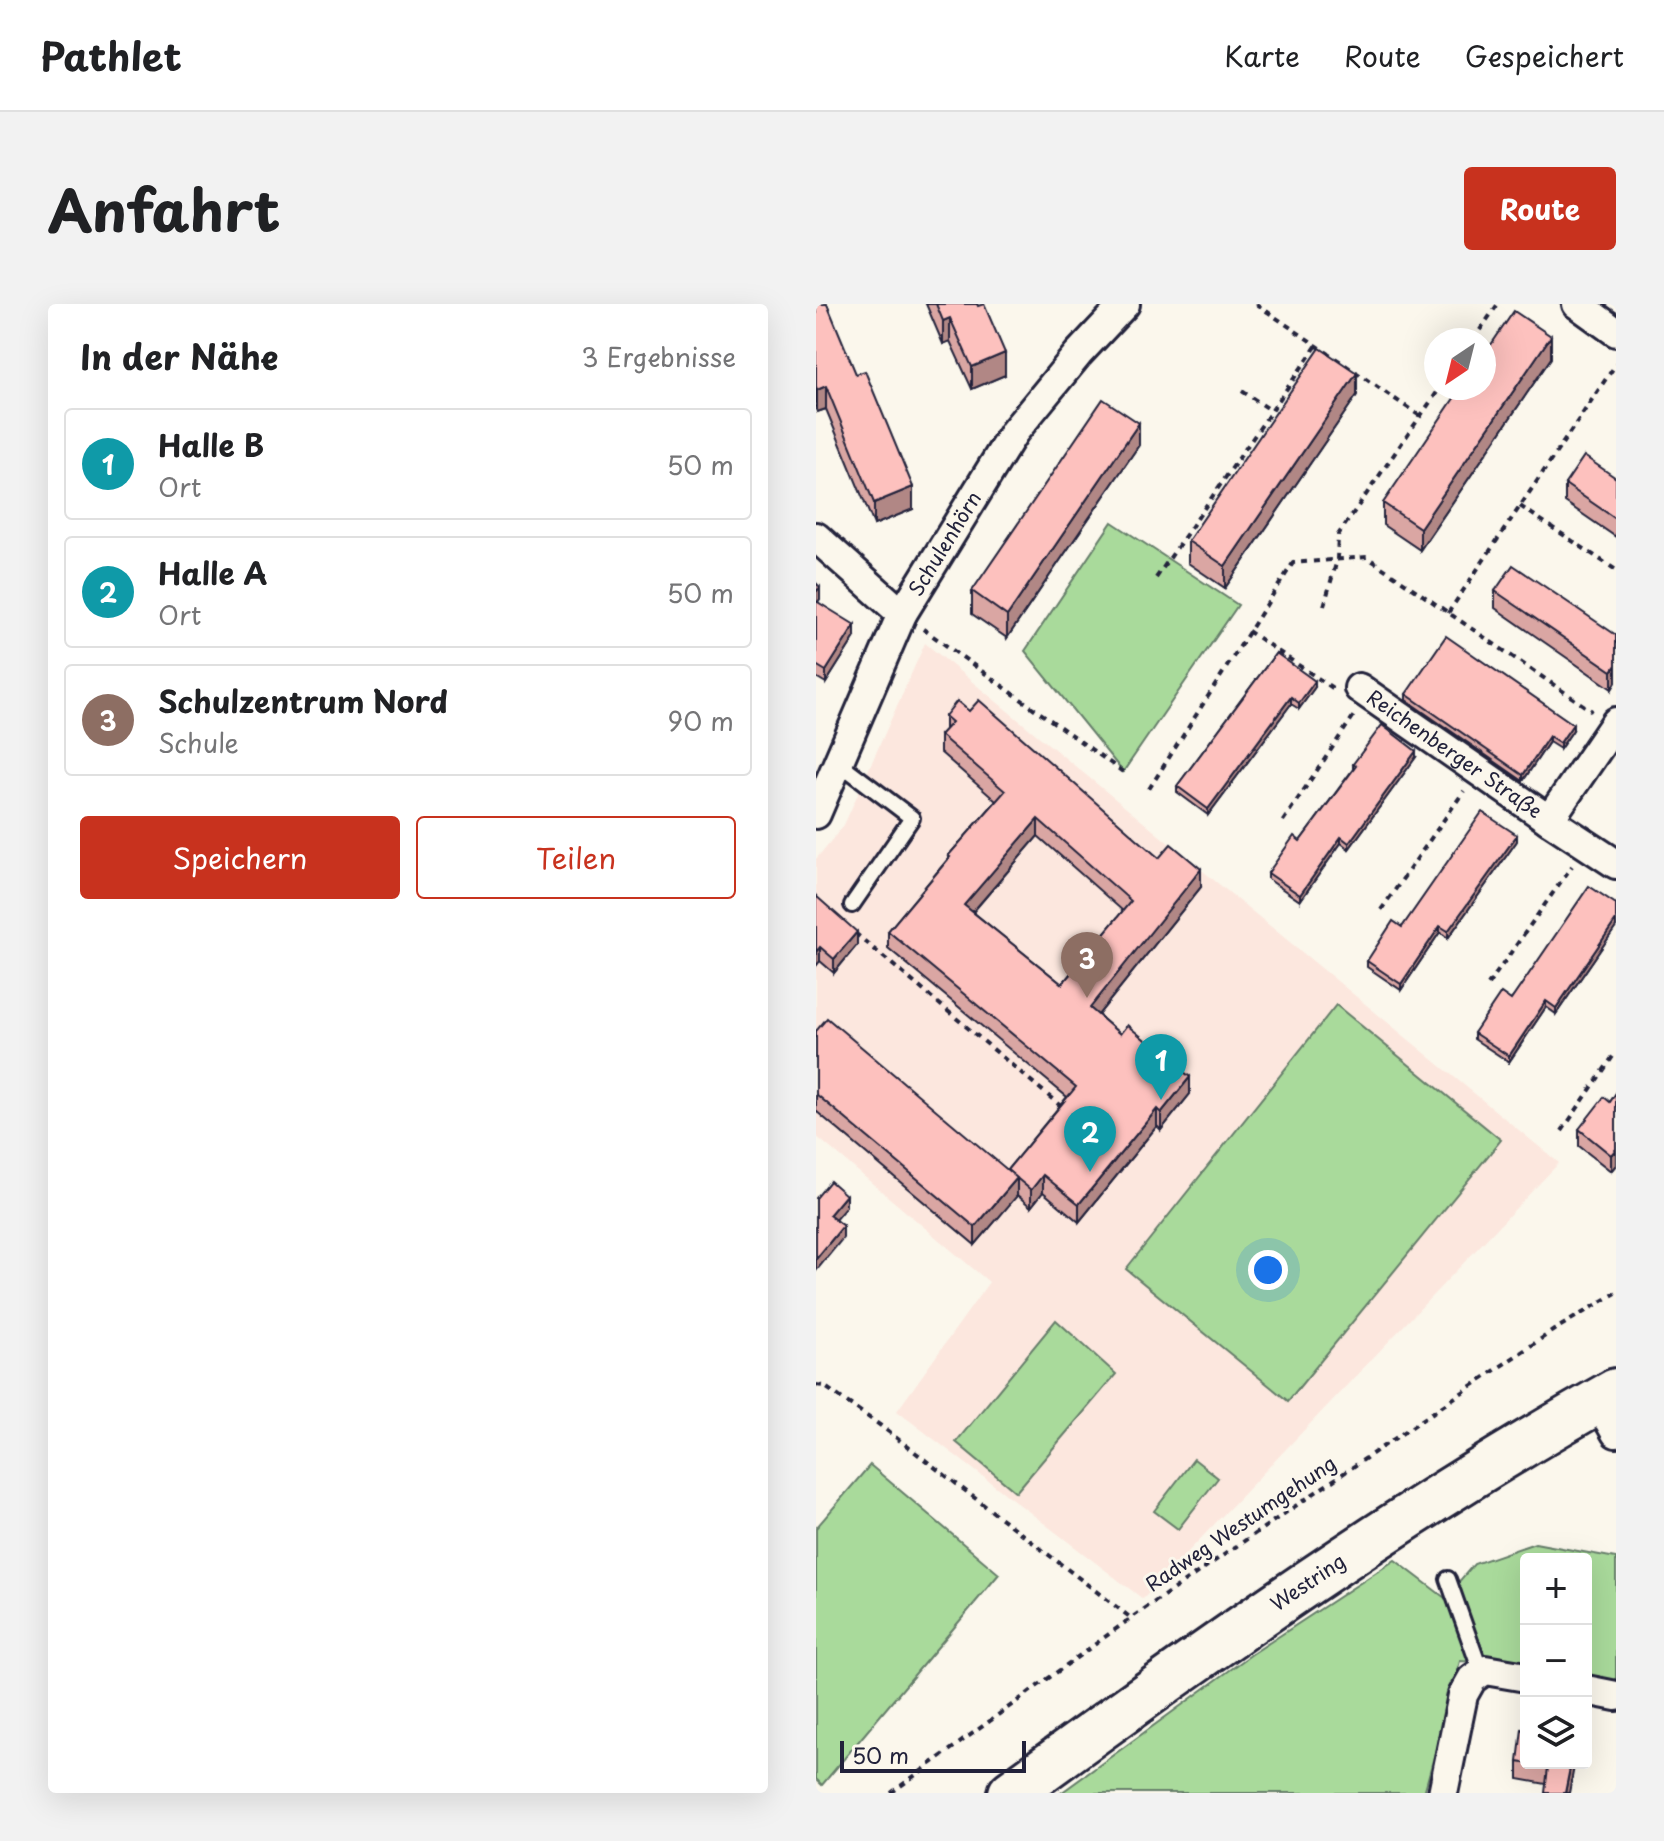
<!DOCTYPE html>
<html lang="de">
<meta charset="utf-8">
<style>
body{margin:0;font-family:"Playpen Sans",sans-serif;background:#f2f2f2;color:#202124}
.controls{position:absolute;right:24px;bottom:24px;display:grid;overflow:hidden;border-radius:8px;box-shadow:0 8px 32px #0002}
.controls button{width:72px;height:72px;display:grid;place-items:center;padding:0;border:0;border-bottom:2px solid #e0e0e0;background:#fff;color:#202124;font:40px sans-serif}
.compass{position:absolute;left:608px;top:24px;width:72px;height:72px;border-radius:50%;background:#fff;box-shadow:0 8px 32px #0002;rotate:215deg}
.scale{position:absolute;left:24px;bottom:20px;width:186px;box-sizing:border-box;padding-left:8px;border:4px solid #22223b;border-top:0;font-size:22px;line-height:28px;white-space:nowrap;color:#22223b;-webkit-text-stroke:6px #fbf7ec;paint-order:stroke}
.you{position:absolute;left:452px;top:966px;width:28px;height:28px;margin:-20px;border:6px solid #fff;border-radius:50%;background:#1a73e8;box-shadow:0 0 0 12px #1a73e833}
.badge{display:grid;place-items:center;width:52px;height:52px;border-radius:50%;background:#c8321e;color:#fff;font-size:26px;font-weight:700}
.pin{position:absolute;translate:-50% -66px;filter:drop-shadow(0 2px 4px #0008)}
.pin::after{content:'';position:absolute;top:42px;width:28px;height:24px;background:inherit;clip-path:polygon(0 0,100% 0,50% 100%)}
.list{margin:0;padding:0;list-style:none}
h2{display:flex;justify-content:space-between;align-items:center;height:104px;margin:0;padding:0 32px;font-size:34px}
h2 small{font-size:26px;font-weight:400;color:#757577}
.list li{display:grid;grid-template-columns:52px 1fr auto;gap:24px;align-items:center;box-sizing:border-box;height:112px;margin:0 16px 16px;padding:0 16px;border:2px solid #e0e0e0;border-radius:8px}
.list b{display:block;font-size:30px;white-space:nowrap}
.list p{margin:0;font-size:26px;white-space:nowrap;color:#757577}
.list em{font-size:26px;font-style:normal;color:#757577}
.actions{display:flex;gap:16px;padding:24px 32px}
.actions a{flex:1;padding:18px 0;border:2px solid #c8321e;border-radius:8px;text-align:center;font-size:28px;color:#c8321e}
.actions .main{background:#c8321e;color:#fff}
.icon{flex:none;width:44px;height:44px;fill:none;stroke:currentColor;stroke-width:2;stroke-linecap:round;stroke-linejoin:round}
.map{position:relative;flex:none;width:800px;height:1489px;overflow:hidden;border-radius:8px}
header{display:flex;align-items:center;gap:48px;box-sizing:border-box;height:112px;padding:0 40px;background:#fff;border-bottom:2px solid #e0e0e0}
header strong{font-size:38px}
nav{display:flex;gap:44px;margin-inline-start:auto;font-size:28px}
.intro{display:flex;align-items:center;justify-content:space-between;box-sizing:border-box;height:192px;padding:0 48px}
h1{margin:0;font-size:56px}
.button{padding:20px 36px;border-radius:8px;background:#c8321e;color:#fff;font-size:28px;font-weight:700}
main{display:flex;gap:48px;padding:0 48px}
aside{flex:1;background:#fff;border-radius:8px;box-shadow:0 8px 32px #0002}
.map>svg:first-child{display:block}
</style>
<header>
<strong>Pathlet</strong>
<nav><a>Karte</a><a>Route</a><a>Gespeichert</a></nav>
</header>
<div class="intro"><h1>Anfahrt</h1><a class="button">Route</a></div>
<main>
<aside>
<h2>In der Nähe<small>3 Ergebnisse</small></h2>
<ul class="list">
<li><span class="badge" style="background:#0f9aa8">1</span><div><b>Halle B</b><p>Ort</p></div><em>50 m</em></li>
<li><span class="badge" style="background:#0f9aa8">2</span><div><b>Halle A</b><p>Ort</p></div><em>50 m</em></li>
<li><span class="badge" style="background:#8d6e63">3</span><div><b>Schulzentrum Nord</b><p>Schule</p></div><em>90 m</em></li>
</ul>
<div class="actions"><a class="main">Speichern</a><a>Teilen</a></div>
</aside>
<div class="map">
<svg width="800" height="1489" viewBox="0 0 800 1489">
<rect width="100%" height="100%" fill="#fbf7ec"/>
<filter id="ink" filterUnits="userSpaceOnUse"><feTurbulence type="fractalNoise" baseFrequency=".0125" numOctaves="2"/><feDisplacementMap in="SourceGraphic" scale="16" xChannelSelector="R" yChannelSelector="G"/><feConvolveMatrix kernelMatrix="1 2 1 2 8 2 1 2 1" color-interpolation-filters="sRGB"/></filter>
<g filter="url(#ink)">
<polygon fill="#fce7de" points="109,339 743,859 327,1295 81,1107 173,978 0,832 0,555 28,521"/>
<g fill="#a9da9b" stroke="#667e6b" stroke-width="2">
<polygon points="296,218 422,301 307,468 209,347"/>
<polygon points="520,701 685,836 472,1097 310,965"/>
<polygon points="240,1016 300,1070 200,1188 140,1138"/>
<polygon points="378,1155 402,1174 362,1225 338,1207"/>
<polygon points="54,1161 183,1270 6,1481 0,1475 0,1224"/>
<polygon points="719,1239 800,1254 800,1377 770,1372 770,1255 710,1255 710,1361 644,1357 608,1489 245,1489 436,1350 579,1256 629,1294 658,1260"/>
</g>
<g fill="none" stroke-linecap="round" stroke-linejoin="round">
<g stroke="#22223b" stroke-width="20">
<g id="service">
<polyline points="22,458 96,514 36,601"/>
<polyline points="632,1275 665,1368"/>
</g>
</g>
<g stroke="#22223b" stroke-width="34">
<g id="minor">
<polyline points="761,0 800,28"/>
<polyline points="0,233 86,310"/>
<path id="s1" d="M543,384L733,516"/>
<polyline points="800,418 733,516 800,560"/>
<path id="s2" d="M0,510L86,310L198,128L262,50L309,0"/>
<polyline points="782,1097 800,1129"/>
<polyline points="770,1386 800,1392"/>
<polyline points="627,1489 647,1391 656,1375 669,1366 710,1373"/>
</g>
</g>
<g stroke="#22223b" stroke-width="50">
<g id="primary">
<path id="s3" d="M195,1489C391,1346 588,1206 800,1087"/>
</g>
</g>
<g stroke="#22223b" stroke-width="4" stroke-dasharray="6 6" stroke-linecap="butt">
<polyline points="440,0 604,112"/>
<polyline points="657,36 682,0"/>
<polyline points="426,87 456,107"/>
<polyline points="704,202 800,266"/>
<polyline points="340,274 501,41"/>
<polyline points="508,302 521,256 522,231 624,84"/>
<polyline points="632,309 800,60"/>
<polyline points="107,325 307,468"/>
<polyline points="432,327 518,385"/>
<polyline points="333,485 477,259 551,253 776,407"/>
<polyline points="467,517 539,410"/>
<polyline points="565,606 648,487"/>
<polyline points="39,629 247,804"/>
<polyline points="672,681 756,562"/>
<polyline points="746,827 800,748"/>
<polyline points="0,1081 8,1082 65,1122 315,1314"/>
<polyline points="75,1489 315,1314 738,1026 800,989"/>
</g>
<use href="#service" stroke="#fbf7ec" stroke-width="14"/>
<use href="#minor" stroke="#fbf7ec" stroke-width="28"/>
<use href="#primary" stroke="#fbf7ec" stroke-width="44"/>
</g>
<g fill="#daa6a3" stroke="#22223b" stroke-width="2" fill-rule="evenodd">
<polygon points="0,0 97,205 58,221 10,105 1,108 0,105"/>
<polygon points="110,0 161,0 189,71 156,85 134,37 127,40"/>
<polygon points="735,54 604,246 567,221 567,199"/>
<polygon points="541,91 409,284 372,259 372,237"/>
<polygon points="323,141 191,334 156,310 156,287"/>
<polygon points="800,174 800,233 749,198 749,180"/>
<polygon points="0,279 4,295 2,298 39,333 10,379 0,373"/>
<polygon points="679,287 800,331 800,378 796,385 679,304"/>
<polygon points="460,349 499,383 483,405 475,400 392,511 361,488 361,482"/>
<polygon points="590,390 757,426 744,445 733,438 707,477 590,396"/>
<path d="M153,407L343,554L385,583L282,711L374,790L345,826L341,822L263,918L227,888L215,903L201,891L159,941L0,807V727L191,866L251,793L72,644V627L132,555V552L180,497L124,448V431L129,426V412ZM222,532L307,607L246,680L157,608Z"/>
<polygon points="600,453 533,545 525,539 484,597 452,575 452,569 484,537 537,465 537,460"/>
<polygon points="701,537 632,634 624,628 585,686 551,663 551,657 586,623"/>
<polygon points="0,592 41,641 18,669 4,657 0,662"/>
<polygon points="800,600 800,623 740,710 730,703 693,758 658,735 658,729"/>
<polygon points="800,789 800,861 795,867 763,842 763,825 794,798"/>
<polygon points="702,1458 758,1459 758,1463 730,1480 702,1475"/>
</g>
<g fill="#b18785" stroke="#22223b" stroke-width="2">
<polygon points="134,14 134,37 127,40 127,17"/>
<polygon points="735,32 735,54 604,246 604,224"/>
<polygon points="189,49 189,71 156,85 156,63"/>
<polygon points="541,69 541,91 409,284 409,262"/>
<polygon points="10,82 10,105 1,108 1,86"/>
<polygon points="323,119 323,141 191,334 191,312"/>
<polygon points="97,183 97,205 58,221 58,199"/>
<polygon points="4,283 4,295 0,300 0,288"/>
<polygon points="39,321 39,333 10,379 10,367"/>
<polygon points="800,361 800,378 796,385 796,367"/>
<polygon points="499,377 499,383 483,405 483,399"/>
<polygon points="475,393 475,400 392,511 392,505"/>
<polygon points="757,420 757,426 744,445 744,439"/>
<polygon points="733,432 733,438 707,477 707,471"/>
<polygon points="600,447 600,453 533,545 533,539"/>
<polygon points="222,515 222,532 148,618 148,601"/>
<polygon points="701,531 701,537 632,634 632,627"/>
<polygon points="525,533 525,539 484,597 484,591"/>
<polygon points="385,565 385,583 274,721 274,704"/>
<polygon points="800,616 800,623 740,710 740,704"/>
<polygon points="624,622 624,628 585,686 585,680"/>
<polygon points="41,628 41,641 18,669 18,655"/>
<polygon points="4,643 4,657 0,662 0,648"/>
<polygon points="730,697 730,703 693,758 693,752"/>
<polygon points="374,773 374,790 345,826 345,809"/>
<polygon points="341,805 341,822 263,918 263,900"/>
<polygon points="800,845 800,861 795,867 795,851"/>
<polygon points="227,871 227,888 215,903 215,886"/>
<polygon points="201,874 201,892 159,941 159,923"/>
<polygon points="30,891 30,903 13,923 13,911"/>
<polygon points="27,922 27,934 0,967 0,955"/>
<polygon points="755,1459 758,1459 758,1463 753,1489 749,1489"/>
</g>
<g fill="#fdc1be" stroke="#22223b" stroke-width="2" fill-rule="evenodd">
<polygon points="0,0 11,0 40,70 49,67 97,183 58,199 10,82 1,86 0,82"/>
<polygon points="120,0 161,0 162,2 168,0 189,49 156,63 134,14 127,17"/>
<polygon points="698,7 735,32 604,224 567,199 645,84 668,84 668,51"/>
<polygon points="504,44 541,69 409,262 372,237"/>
<polygon points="287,95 323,119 191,312 156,287"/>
<polygon points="768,152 800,174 800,215 749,180"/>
<polygon points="697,261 800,331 800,361 796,367 679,287"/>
<polygon points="0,279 4,283 0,288"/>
<polygon points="0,297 39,321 10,367 0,361"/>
<polygon points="630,332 757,420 744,439 733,432 707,471 590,390"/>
<polygon points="460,349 499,377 483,399 475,393 392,505 361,482"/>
<path d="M163,396L343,554L355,540L385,565L274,704L304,730L311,721L374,773L345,809L341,805L263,900L227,871L215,886L191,866L260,783L72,627L134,553L132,552L189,487L124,431L136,418L129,412L141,397L153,407ZM222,515L315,597L246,680L148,601Z"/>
<polygon points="566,421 600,447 533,539 525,533 484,591 452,569 478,532 484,537 540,462 537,460"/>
<polygon points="666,508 701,531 632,627 624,622 585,680 551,657 577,617 586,623"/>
<polygon points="773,582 800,600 800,616 740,704 730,697 693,752 658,729 685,689 695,696"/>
<polygon points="0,592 41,628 18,655 4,643 0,648"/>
<polygon points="11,714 201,874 159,923 0,790 0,727"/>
<polygon points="800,789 800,845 795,851 763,825 788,793 794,798"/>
<polygon points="14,877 30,891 13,911 27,922 0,955 0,894"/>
<polygon points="706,1425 710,1426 710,1459 755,1459 749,1489 729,1489 732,1463 702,1458"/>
</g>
</g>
<g text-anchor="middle" stroke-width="6" stroke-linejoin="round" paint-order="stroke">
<g font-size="20" fill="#22223b" stroke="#fbf7ec">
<text dy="7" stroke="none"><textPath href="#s2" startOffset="300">Schulenhörn</textPath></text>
<text dy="7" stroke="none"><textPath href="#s1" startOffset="116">Reichenberger Straße</textPath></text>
<text transform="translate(425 1220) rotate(-34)" y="7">Radweg Westumgehung</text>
<text dy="7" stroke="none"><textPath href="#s3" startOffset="364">Westring</textPath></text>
</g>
</g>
</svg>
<div class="controls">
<button>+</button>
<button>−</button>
<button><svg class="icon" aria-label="layers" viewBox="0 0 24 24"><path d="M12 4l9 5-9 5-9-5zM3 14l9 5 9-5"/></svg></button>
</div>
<svg class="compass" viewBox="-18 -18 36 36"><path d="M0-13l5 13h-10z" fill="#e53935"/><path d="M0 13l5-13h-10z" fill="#757577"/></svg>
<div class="scale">50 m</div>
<div class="you"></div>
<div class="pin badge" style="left:345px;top:796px;background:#0f9aa8">1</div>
<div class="pin badge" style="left:274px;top:868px;background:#0f9aa8">2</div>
<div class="pin badge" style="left:271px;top:694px;background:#8d6e63">3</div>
</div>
</main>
